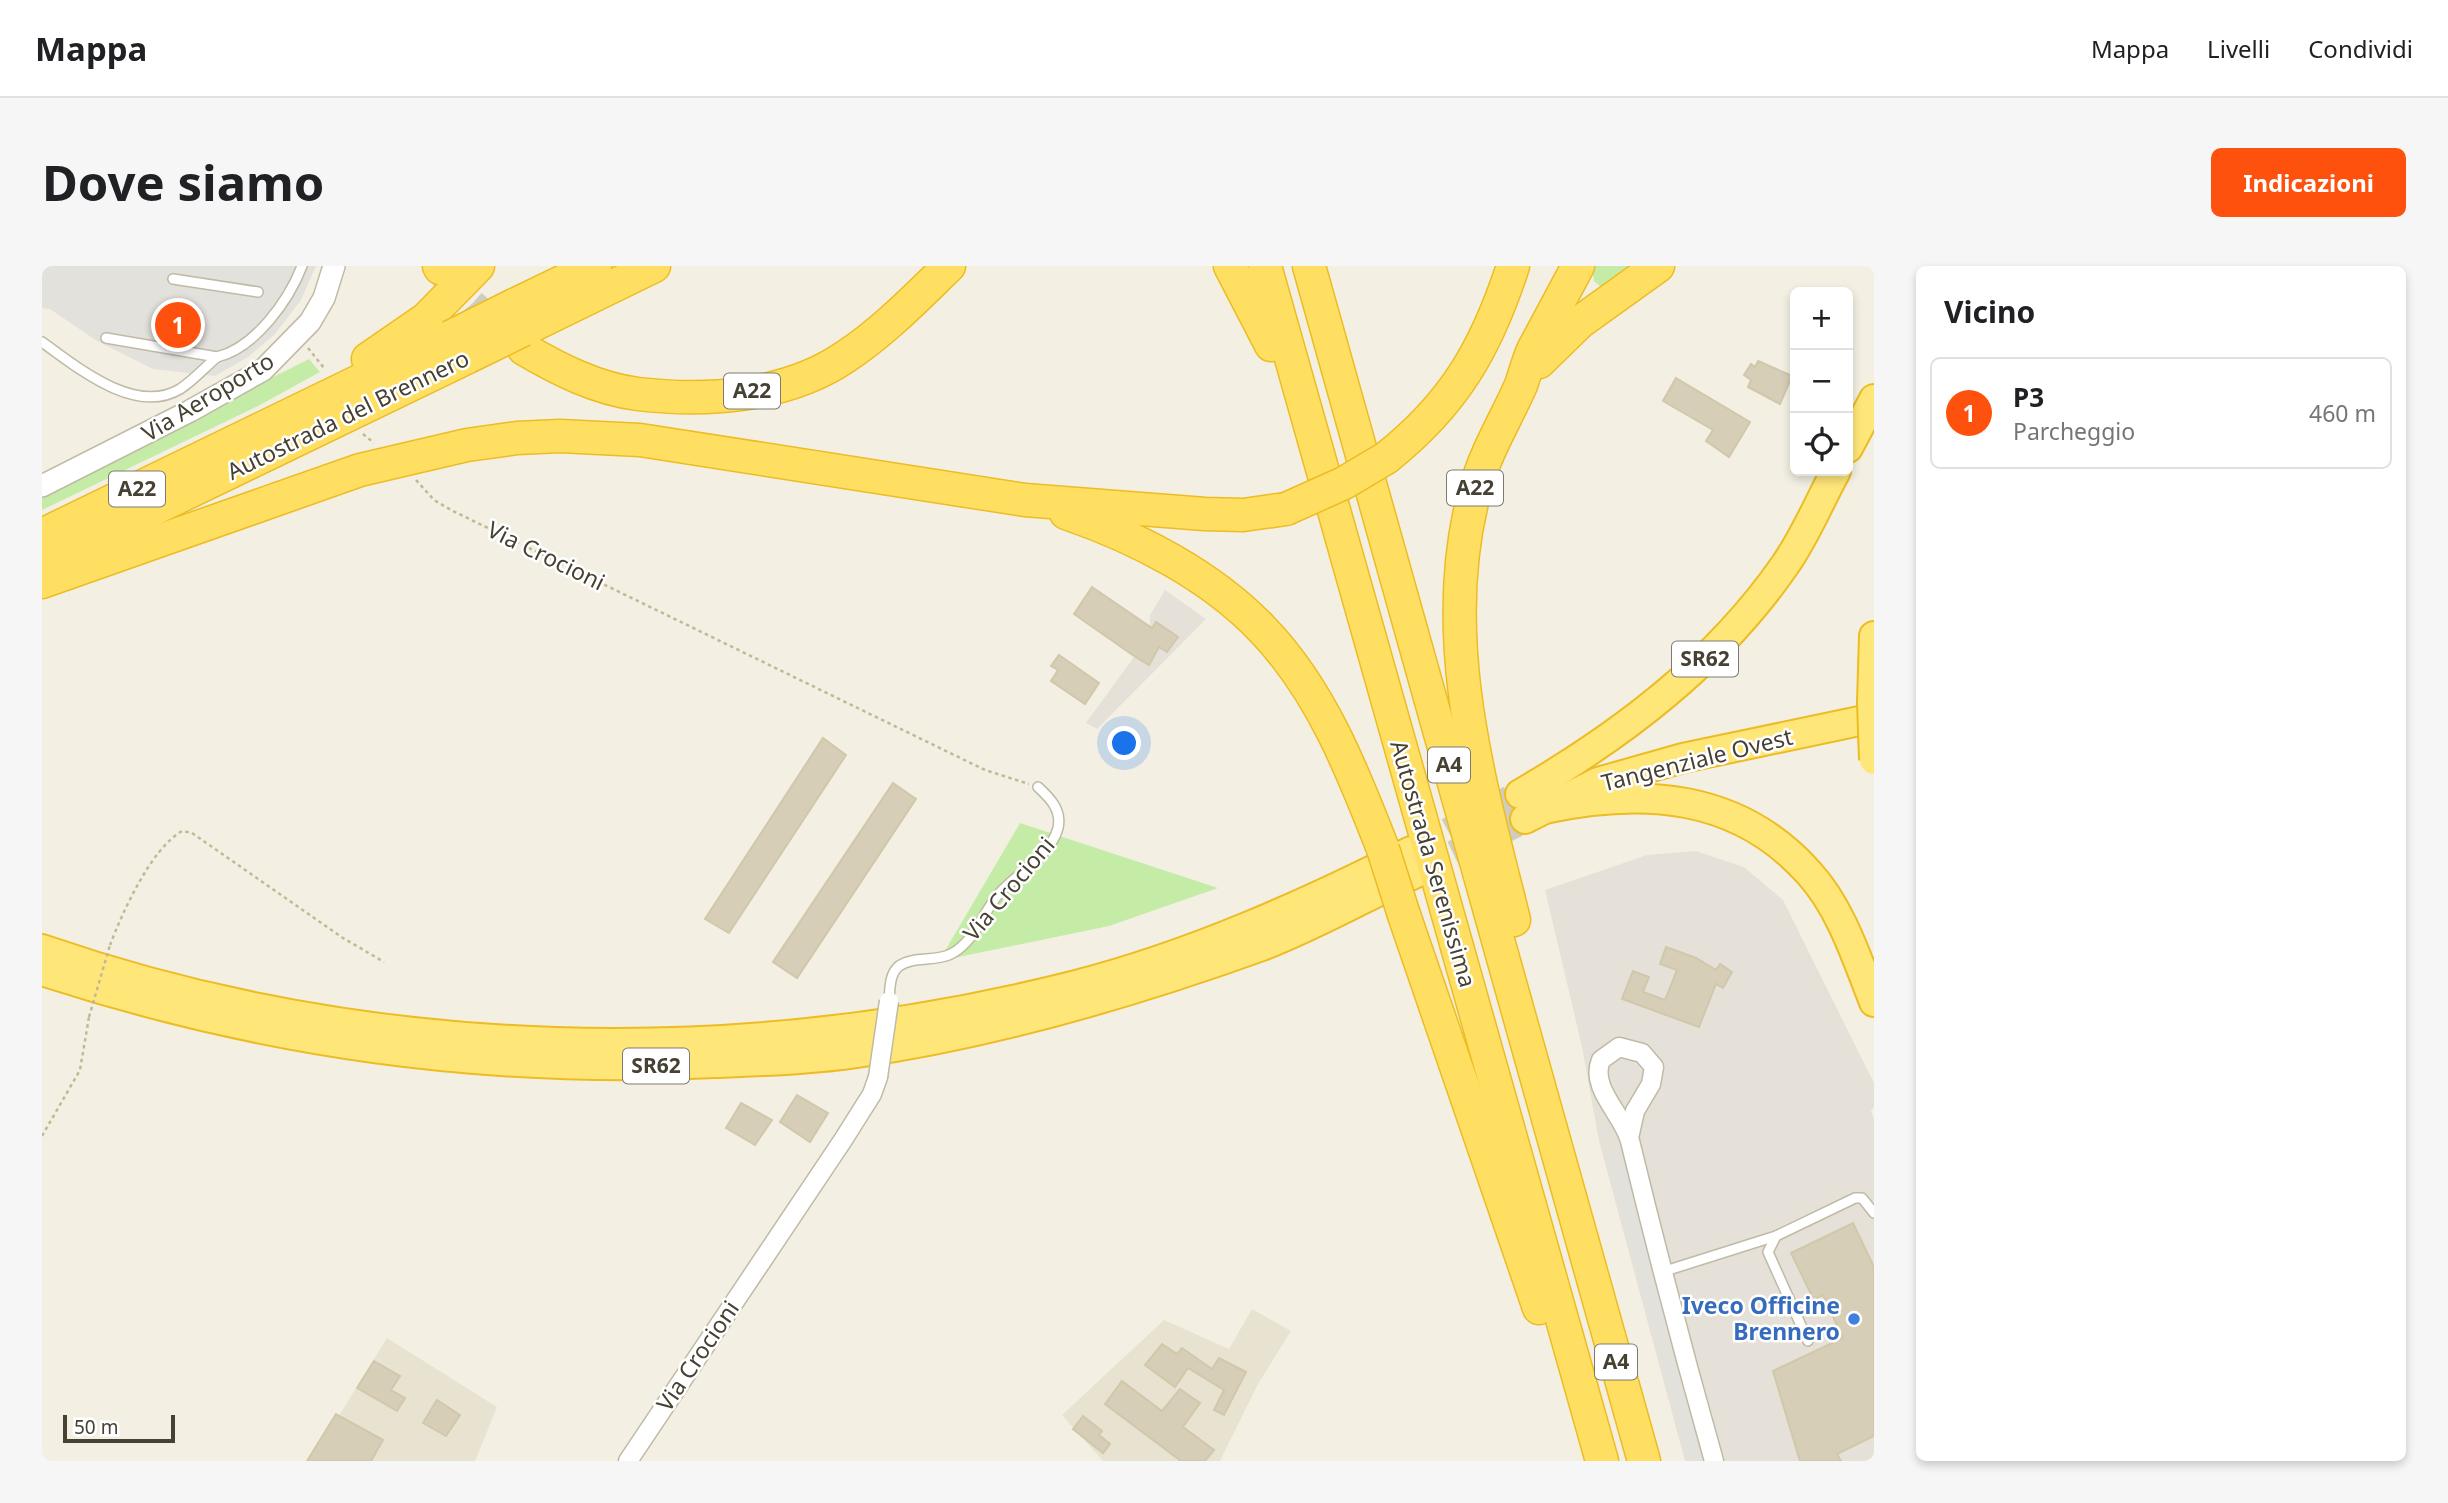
<!DOCTYPE html>
<html lang="it">
<meta charset="utf-8">
<style>
body{margin:0;font-family:"Noto Sans",sans-serif;background:#f6f6f6;color:#202124}
.controls{position:absolute;right:21px;top:21px;display:grid;overflow:hidden;border-radius:10px;box-shadow:0 4px 10px #0003}
.controls button{width:63px;height:63px;display:grid;place-items:center;padding:0;border:0;border-bottom:2px solid #e0e0e0;background:#fff;color:#202124;font:35px sans-serif}
.scale{position:absolute;left:21px;bottom:18px;width:112px;box-sizing:border-box;padding-left:7px;border:4px solid #464133;border-top:0;font-size:19px;line-height:24px;white-space:nowrap;color:#464133;-webkit-text-stroke:5px #fff;paint-order:stroke}
.you{position:absolute;left:1083px;top:478px;width:24px;height:24px;margin:-18px;border:5px solid #fff;border-radius:50%;background:#1a73e8;box-shadow:0 0 0 10px #1a73e833}
.badge{display:grid;place-items:center;width:46px;height:46px;border-radius:50%;background:#ff510e;color:#fff;font-size:23px;font-weight:700}
.pin{position:absolute;translate:-50% -50%;border:4px solid #fff;box-shadow:0 2px 7px #0006}
.list{margin:0;padding:0;list-style:none}
h2{display:flex;justify-content:space-between;align-items:center;height:91px;margin:0;padding:0 28px;font-size:30px}
h2 small{font-size:23px;font-weight:400;color:#757577}
.list li{display:grid;grid-template-columns:46px 1fr auto;gap:21px;align-items:center;box-sizing:border-box;height:112px;margin:0 14px 14px;padding:0 14px;border:2px solid #e0e0e0;border-radius:10px}
.list b{display:block;font-size:26px;white-space:nowrap}
.list p{margin:0;font-size:23px;white-space:nowrap;color:#757577}
.list em{font-size:23px;font-style:normal;color:#757577}
.icon{flex:none;width:38px;height:38px;fill:none;stroke:currentColor;stroke-width:2;stroke-linecap:round;stroke-linejoin:round}
.map{position:relative;flex:none;width:1832px;height:1195px;overflow:hidden;border-radius:10px}
header{display:flex;align-items:center;gap:42px;box-sizing:border-box;height:98px;padding:0 35px;background:#fff;border-bottom:2px solid #e0e0e0}
header strong{font-size:33px}
nav{display:flex;gap:38px;margin-inline-start:auto;font-size:24px}
.intro{display:flex;align-items:center;justify-content:space-between;box-sizing:border-box;height:168px;padding:0 42px}
h1{margin:0;font-size:49px}
.button{padding:18px 32px;border-radius:10px;background:#ff510e;color:#fff;font-size:24px;font-weight:700}
main{display:flex;gap:42px;padding:0 42px}
aside{flex:1;background:#fff;border-radius:10px;box-shadow:0 4px 10px #0003}
.map>svg:first-child{display:block}
</style>
<header>
<strong>Mappa</strong>
<nav><a>Mappa</a><a>Livelli</a><a>Condividi</a></nav>
</header>
<div class="intro"><h1>Dove siamo</h1><a class="button">Indicazioni</a></div>
<main>
<div class="map">
<svg width="1832" height="1195" viewBox="0 0 1832 1195">
<rect width="100%" height="100%" fill="#f3f0e3"/>
<g fill="#e8e3d0">
<polygon points="1210,1043 1249,1065 1216,1118 1178,1195 1061,1195 1020,1149 1122,1054 1187,1083"/>
<polygon points="345,1072 455,1141 433,1195 269,1195"/>
</g>
<g fill="#e5e1d8">
<polygon points="1123,324 1164,353 1055,463 1044,457 1108,369 1108,349"/>
<polygon points="1654,585 1702,601 1741,634 1832,817 1832,841 1829,845 1832,853 1832,1195 1643,1195 1557,875 1540,781 1503,624 1605,589"/>
</g>
<g fill="#c4eca7">
<polygon points="1550,0 1599,0 1560,22 1552,15"/>
<polygon points="267,93 278,106 218,139 0,244 0,228"/>
<polygon points="978,557 1176,622 1067,660 897,695"/>
</g>
<g fill="#e3e1dc">
<polygon points="0,0 274,0 259,34 233,68 206,91 173,110 111,103 55,75 8,43 0,42"/>
<polygon points="1579,889 1662,1195 1647,1195 1564,892"/>
</g>
<g fill="#d6ceb7" stroke="#d1c7aa" stroke-width="2">
<polygon points="1716,95 1750,110 1738,138 1706,121 1709,114 1702,109 1709,98 1713,101"/>
<polygon points="1634,112 1708,156 1687,191 1664,175 1671,164 1621,135"/>
<polygon points="1050,321 1110,362 1114,356 1136,371 1125,386 1117,381 1107,399 1092,390 1032,348"/>
<polygon points="1017,389 1057,417 1043,438 1009,415 1016,404 1009,400"/>
<polygon points="781,472 804,489 687,667 663,653"/>
<polygon points="851,517 874,533 755,712 731,696"/>
<polygon points="1624,681 1654,692 1674,704 1678,698 1690,706 1681,722 1674,718 1657,761 1580,733 1591,705 1607,711 1601,726 1623,734 1635,704 1618,698"/>
<polygon points="755,829 786,847 768,876 738,856"/>
<polygon points="699,837 730,854 713,879 684,862"/>
<polygon points="1811,957 1832,1001 1832,1170 1795,1188 1799,1195 1758,1195 1731,1105 1801,1072 1781,1029 1772,1034 1749,987"/>
<polygon points="1120,1078 1135,1088 1140,1082 1170,1103 1177,1092 1204,1106 1182,1149 1172,1144 1182,1124 1146,1102 1133,1121 1103,1099"/>
<polygon points="332,1095 358,1110 349,1124 363,1132 355,1145 315,1122"/>
<polygon points="1080,1115 1120,1145 1138,1123 1158,1137 1141,1161 1172,1184 1163,1195 1139,1195 1063,1138"/>
<polygon points="395,1134 418,1149 404,1170 381,1157"/>
<polygon points="294,1148 341,1174 329,1195 265,1195"/>
<polygon points="1041,1150 1060,1165 1057,1169 1068,1178 1061,1187 1031,1163"/>
</g>
<g fill="none" stroke-linecap="round" stroke-linejoin="round">
<g stroke="#d0cdc0" stroke-width="28" stroke-dasharray="28 14" stroke-linecap="butt">
<polyline points="1369,585 1478,528"/>
<polyline points="1374,607 1483,553"/>
</g>
<polyline stroke="#d0cdc0" stroke-width="32" stroke-dasharray="32 16" stroke-linecap="butt" points="398,2 429,39 463,69"/>
<g stroke="#c0baa5" stroke-width="12">
<g id="service">
<polyline points="131,13 216,26"/>
<path d="M64,72L175,91C213,82 247,34 260,0"/>
<path d="M0,76C35,101 93,150 138,123C152,114 163,101 175,91"/>
<path d="M847,735C848,724 847,708 857,700C871,690 893,696 909,688C932,676 940,649 955,630C972,609 1009,590 1016,562C1020,544 1008,532 996,521"/>
<polyline points="1620,1006 1734,970"/>
<polyline points="1766,1075 1726,986 1734,970 1813,932 1820,932 1832,947"/>
</g>
</g>
<g stroke="#c0baa5" stroke-width="21">
<g id="minor">
<path d="M1587,872L1593,845L1609,818L1612,801L1600,787L1577,781L1559,794C1547,822 1581,848 1588,875C1614,982 1642,1089 1672,1195"/>
<polyline points="586,1195 801,874 830,828 836,811"/>
</g>
</g>
<g stroke="#c0baa5" stroke-width="24">
<polyline id="tertiary" points="0,220 148,145 221,104 268,56 282,32 292,0"/>
</g>
<g stroke="#edbc24" stroke-width="32">
<g id="trunk">
<polyline points="1806,182 1832,133"/>
<polyline points="1830,436 1832,370"/>
<path d="M1478,528C1580,469 1675,397 1743,299C1763,271 1777,236 1794,205"/>
<path d="M1502,543C1600,522 1696,527 1767,607C1799,642 1815,693 1832,736"/>
<polyline points="1483,553 1556,516 1641,492 1832,452"/>
<path d="M0,683C330,797 696,805 1034,719C1150,689 1262,639 1369,585"/>
<path d="M0,705C221,777 441,808 673,797C720,795 768,794 815,787C950,768 1092,726 1220,680C1272,660 1323,631 1374,607"/>
</g>
</g>
<g stroke="#edbc24" stroke-width="35">
<g id="motorway">
<polyline points="397,0 398,2"/>
<polyline points="1188,0 1229,79"/>
<polyline points="1223,0 1560,1195"/>
<polyline points="1267,0 1602,1195"/>
<polyline points="472,39 553,0"/>
<polyline points="481,64 612,0"/>
<path d="M482,83C516,103 555,123 596,128C664,136 744,131 803,91C841,66 874,32 907,0"/>
<polyline points="326,93 384,53 436,0"/>
<polyline points="1497,96 1538,56 1616,0"/>
<path d="M1344,192C1412,138 1444,83 1471,0"/>
<path d="M1024,247C1094,271 1169,309 1221,364C1279,424 1311,506 1341,583"/>
<polyline points="0,269 408,71"/>
<polyline points="0,297 426,91"/>
<polyline points="0,316 318,204 425,179 475,172 518,170 598,174 983,234 1163,248 1201,249 1244,243"/>
<polyline points="1362,649 1497,1042"/>
<path d="M1472,654C1437,514 1393,365 1434,221C1444,185 1464,153 1479,119C1483,108 1486,95 1491,84C1506,56 1521,28 1536,0"/>
</g>
</g>
<g stroke="#c3b894" stroke-width="2.5" stroke-dasharray="3.5 3.5" stroke-linecap="butt">
<polyline points="266,82 282,102"/>
<polyline points="321,168 332,177"/>
<polyline points="374,214 392,234 411,245 943,504 987,518"/>
<path d="M68,679C81,645 109,583 140,565L150,567L301,672L342,696"/>
<polyline points="0,870 38,804 47,751"/>
</g>
<use href="#service" stroke="#fff" stroke-width="9"/>
<use href="#minor" stroke="#fff" stroke-width="18"/>
<use href="#tertiary" stroke="#fff" stroke-width="21"/>
<use href="#trunk" stroke="#ffe679" stroke-width="28"/>
<use href="#motorway" stroke="#ffdf62" stroke-width="32"/>
<g stroke="#c0baa5" stroke-width="21" stroke-linecap="butt">
<polyline id="minor-bridge" points="836,811 847,735"/>
</g>
<g stroke="#edbc24" stroke-width="32" stroke-linecap="butt">
<polyline id="trunk-bridge" points="1830,436 1832,494"/>
</g>
<g stroke="#edbc24" stroke-width="35" stroke-linecap="butt">
<g id="motorway-bridge">
<polyline points="408,71 472,39"/>
<polyline points="426,91 481,64"/>
<polyline points="1244,243 1302,217 1344,192"/>
<polyline points="1341,583 1362,649"/>
</g>
</g>
<polyline stroke="#c3b894" stroke-width="2.5" stroke-dasharray="3.5 3.5" stroke-linecap="butt" points="47,751 68,679"/>
<use href="#minor-bridge" stroke="#fff" stroke-width="18"/>
<use href="#trunk-bridge" stroke="#ffe679" stroke-width="28"/>
<use href="#motorway-bridge" stroke="#ffdf62" stroke-width="32"/>
</g>
<circle fill="#3f7fe0" stroke="#fff" stroke-width="2.5" cx="1812" cy="1053" r="7"/>
<g text-anchor="middle" stroke-width="5" stroke-linejoin="round" paint-order="stroke">
<g fill="#fff" stroke="#7e7a70" stroke-width="2">
<rect x="682" y="107.5" width="56" height="35" rx="5"/>
<rect x="1405" y="204.5" width="56" height="35" rx="5"/>
<rect x="67" y="205.5" width="56" height="35" rx="5"/>
<rect x="1630" y="375.5" width="66" height="35" rx="5"/>
<rect x="1386" y="481.5" width="42" height="35" rx="5"/>
<rect x="581" y="782.5" width="66" height="35" rx="5"/>
<rect x="1553" y="1078.5" width="42" height="35" rx="5"/>
</g>
<g font-size="21" font-weight="bold" fill="#464133">
<text x="710" y="132">A22</text>
<text x="1433" y="229">A22</text>
<text x="95" y="230">A22</text>
<text x="1663" y="400">SR62</text>
<text x="1407" y="506">A4</text>
<text x="614" y="807">SR62</text>
<text x="1574" y="1103">A4</text>
</g>
<g font-size="23" fill="#464133" stroke="#fff">
<text transform="translate(166 131) rotate(-31)" y="8">Via Aeroporto</text>
<text transform="translate(306 149) rotate(-26)" y="8">Autostrada del Brennero</text>
<text transform="translate(504 290) rotate(26)" y="8">Via Crocioni</text>
<text transform="translate(1655 494) rotate(-14)" y="8">Tangenziale Ovest</text>
<text transform="translate(1391 598) rotate(74)" y="8">Autostrada Serenissima</text>
<text transform="translate(967 623) rotate(-50)" y="8">Via Crocioni</text>
<text transform="translate(656 1090) rotate(-56)" y="8">Via Crocioni</text>
</g>
<g font-size="23" font-weight="bold" fill="#366cbe" stroke="#fff" text-anchor="end">
<text x="1798" y="1048">Iveco Officine<tspan x="1798" dy="26">Brennero</tspan></text>
</g>
</g>
</svg>
<div class="controls">
<button>+</button>
<button>−</button>
<button><svg class="icon" aria-label="locate" viewBox="0 0 24 24"><circle cx="12" cy="12" r="6"/><path d="M12 2v4M12 18v4M2 12h4M18 12h4"/></svg></button>
</div>
<div class="scale">50 m</div>
<div class="you"></div>
<div class="pin badge" style="left:136px;top:59px">1</div>
</div>
<aside>
<h2>Vicino<small></small></h2>
<ul class="list">
<li><span class="badge">1</span><div><b>P3</b><p>Parcheggio</p></div><em>460 m</em></li>
</ul>
</aside>
</main>
